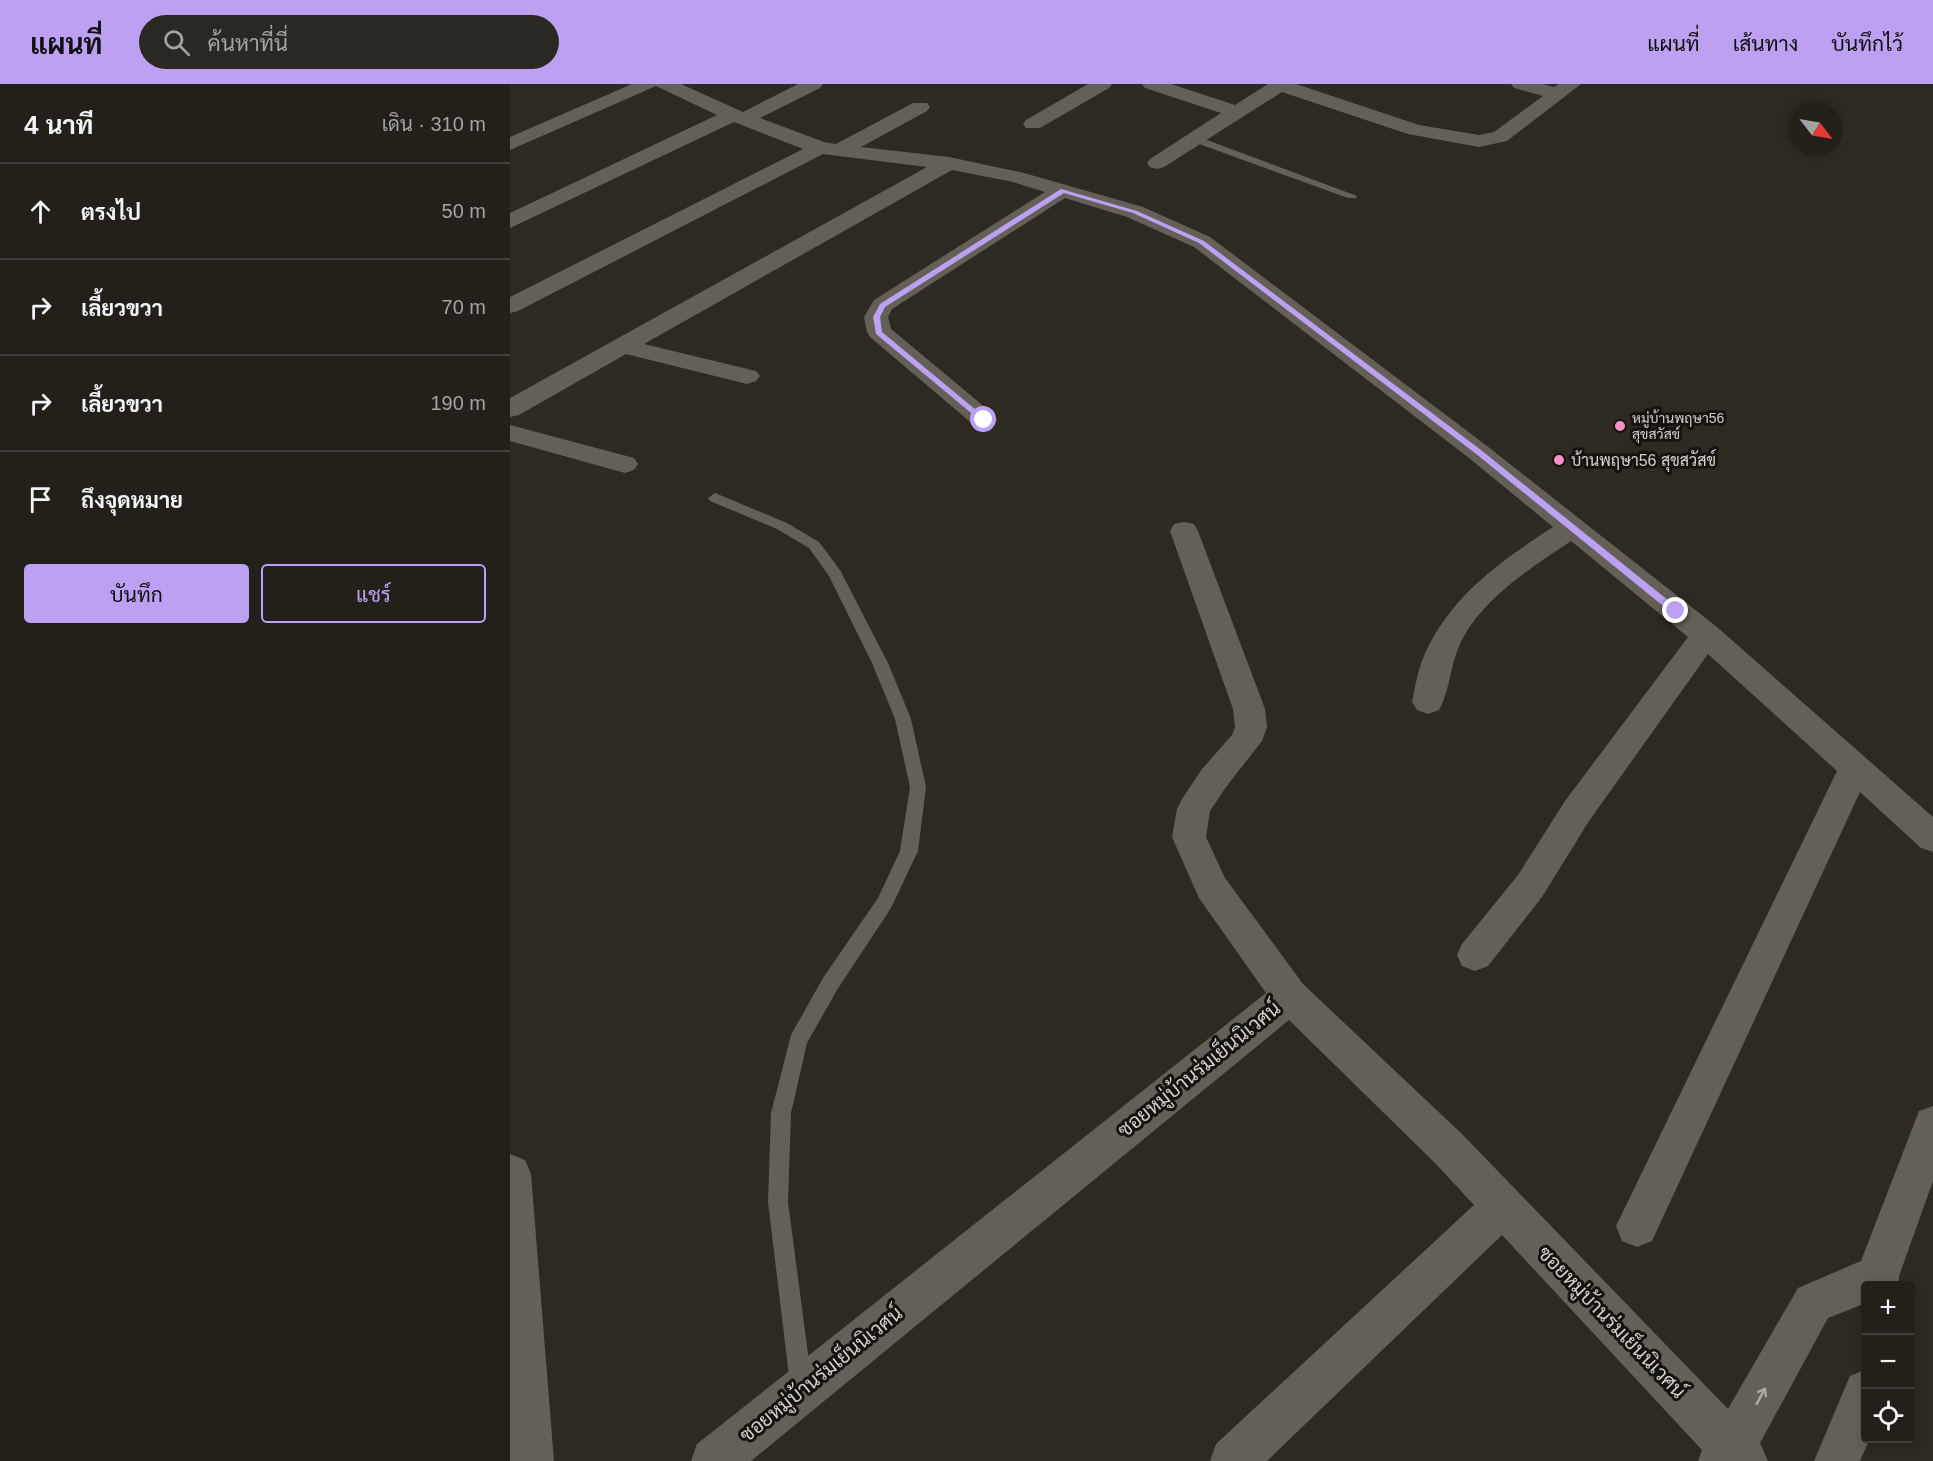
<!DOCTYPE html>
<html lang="th">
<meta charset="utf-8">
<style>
body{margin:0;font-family:Arial,Sarabun,sans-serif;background:#2a2822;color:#f1f3f6}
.controls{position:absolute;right:18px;bottom:18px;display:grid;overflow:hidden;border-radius:6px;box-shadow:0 3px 9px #0003}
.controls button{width:54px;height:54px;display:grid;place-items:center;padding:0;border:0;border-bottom:2px solid #3f3e38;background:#222019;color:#f1f3f6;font:30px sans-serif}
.compass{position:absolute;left:1279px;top:18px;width:54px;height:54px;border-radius:50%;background:#222019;box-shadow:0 3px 9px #0003;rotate:121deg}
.stop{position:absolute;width:18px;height:18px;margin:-14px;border:4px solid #bca0f2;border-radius:50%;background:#fff}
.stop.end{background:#bca0f2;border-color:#fff;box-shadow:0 2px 6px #0008}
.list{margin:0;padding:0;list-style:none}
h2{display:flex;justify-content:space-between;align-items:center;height:78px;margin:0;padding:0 24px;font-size:26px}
h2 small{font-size:20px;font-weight:400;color:#a2a3a2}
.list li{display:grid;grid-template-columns:39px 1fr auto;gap:18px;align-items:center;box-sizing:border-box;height:96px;padding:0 24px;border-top:2px solid #3f3e38}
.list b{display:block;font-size:22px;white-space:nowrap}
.list em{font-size:20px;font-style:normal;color:#a2a3a2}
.actions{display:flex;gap:12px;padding:18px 24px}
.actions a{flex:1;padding:14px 0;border:2px solid #bca0f2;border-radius:6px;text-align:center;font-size:21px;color:#bca0f2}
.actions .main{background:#bca0f2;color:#111}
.icon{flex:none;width:33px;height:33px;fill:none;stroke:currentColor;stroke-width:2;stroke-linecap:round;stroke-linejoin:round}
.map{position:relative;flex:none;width:1423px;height:1377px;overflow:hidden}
header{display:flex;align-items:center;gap:36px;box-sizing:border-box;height:84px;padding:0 30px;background:#bca0f2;color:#111}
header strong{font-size:28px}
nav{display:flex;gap:33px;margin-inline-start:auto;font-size:21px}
.search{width:420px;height:54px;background:#2a2822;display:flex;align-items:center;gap:15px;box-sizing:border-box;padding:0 21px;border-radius:33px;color:#a2a3a2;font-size:22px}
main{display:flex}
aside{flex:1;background:#222019}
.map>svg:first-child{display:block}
</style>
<header>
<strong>แผนที่</strong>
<div class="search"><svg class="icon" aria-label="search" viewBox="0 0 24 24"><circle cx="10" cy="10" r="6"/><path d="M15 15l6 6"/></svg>ค้นหาที่นี่</div>
<nav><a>แผนที่</a><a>เส้นทาง</a><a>บันทึกไว้</a></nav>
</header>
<main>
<aside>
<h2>4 นาที<small>เดิน · 310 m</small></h2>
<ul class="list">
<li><svg class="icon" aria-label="ahead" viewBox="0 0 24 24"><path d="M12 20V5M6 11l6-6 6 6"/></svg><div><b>ตรงไป</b></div><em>50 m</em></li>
<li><svg class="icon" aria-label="right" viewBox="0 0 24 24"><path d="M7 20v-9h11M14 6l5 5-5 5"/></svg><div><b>เลี้ยวขวา</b></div><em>70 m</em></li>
<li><svg class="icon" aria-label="right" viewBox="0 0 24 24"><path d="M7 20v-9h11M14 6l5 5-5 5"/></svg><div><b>เลี้ยวขวา</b></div><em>190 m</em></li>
<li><svg class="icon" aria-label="arrive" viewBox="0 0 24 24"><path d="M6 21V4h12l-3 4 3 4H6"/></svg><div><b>ถึงจุดหมาย</b></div></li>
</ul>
<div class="actions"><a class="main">บันทึก</a><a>แชร์</a></div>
</aside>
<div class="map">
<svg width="1423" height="1377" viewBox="0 0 1423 1377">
<rect width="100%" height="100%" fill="#2e2a21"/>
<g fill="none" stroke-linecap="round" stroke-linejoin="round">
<g fill="#656057" fill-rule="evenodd">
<polygon points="681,53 689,53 847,112 846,114 838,114 681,57"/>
<polygon points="205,409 277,439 309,458 330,486 378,579 401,635 416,703 408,767 381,824 327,906 297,959 281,1029 278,1118 302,1300 299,1308 291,1311 283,1308 280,1300 258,1118 261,1029 281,951 313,894 368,814 390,767 400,703 385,635 362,579 319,492 299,464 267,445 200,417 198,414"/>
</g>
<g fill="#656057" fill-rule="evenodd">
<path d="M122,0H171L233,28L288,0H313L310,4L250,34L314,58L326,60L403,19H417L420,23L417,27L351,63L439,73L514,89L633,123L700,153L977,362L1207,543L1423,733V768L1411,764L1350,708L1142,1157L1127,1163L1112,1157L1106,1142L1327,687L1198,570L1079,737L1032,813L978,882L965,887L952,882L947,871L952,860L1008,791L1055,717L1178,553L1061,457C1021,484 971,515 950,560C940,582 940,606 929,626L918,630L907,626L902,618C905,605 907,590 912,577C936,515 989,478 1043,443L959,374L684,163L617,133L555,114L382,225L378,233L381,245L483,330L487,336L483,342L474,344L465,342L360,253L357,248L354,233L364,216L535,108L503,98L442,86L134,260L246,287L250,292L246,297L237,300L116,270L9,331L0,333V314L417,83L313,70L8,227L0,229V213L293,65L224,38L0,144V129L207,31L146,2L0,66V53Z"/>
<polygon points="578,0 602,0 599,4 530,44 516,44 513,40 516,36"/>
<polygon points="632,0 661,0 725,21 758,0 786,0 909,41 969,51 984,48 1033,12 1004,4 1001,0 1033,0 1044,3 1049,0 1071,0 997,57 969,63 898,50 772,8 654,83 647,85 640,83 637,79 640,75 711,29 635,4"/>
<polygon points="0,341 124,374 128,380 124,386 115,389 0,357"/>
<polygon points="674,438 684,440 688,447 755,625 757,643 752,657 716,703 700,727 696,753 715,794 793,900 953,1051 1218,1325 1288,1204 1351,1177 1409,1027 1423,1022 1423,1097 1389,1192 1389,1202 1356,1202 1356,1219 1318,1234 1250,1359 1258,1377 1188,1377 1192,1366 992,1151 757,1377 700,1377 706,1360 964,1121 925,1079 779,936 241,1377 181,1377 187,1360 756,909 689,814 662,753 667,725 672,715 692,685 722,651 725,643 723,625 660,447 664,440"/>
<polygon points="0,1070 15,1076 21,1090 44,1377 0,1377"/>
<polygon points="1356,1285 1356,1354 1360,1354 1350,1377 1304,1377 1340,1292"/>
</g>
</g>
<defs><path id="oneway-shaft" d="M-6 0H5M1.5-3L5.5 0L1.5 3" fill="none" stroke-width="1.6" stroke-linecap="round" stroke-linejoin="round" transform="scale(1.5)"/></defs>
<use stroke="#ada9a3" href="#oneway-shaft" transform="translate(1251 1312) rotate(-61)"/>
<polygon fill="#bca0f2" points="551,105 627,127 694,157 971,366 1169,525 1169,530 1163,530 965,369 689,159 623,129 554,109 375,223 370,233 372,248 478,336 472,338 366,250 363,233 370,220"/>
<g fill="#f98fc8" stroke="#15130f" stroke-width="2">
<circle cx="1110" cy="342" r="6"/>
<circle cx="1049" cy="376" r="6"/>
</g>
<g text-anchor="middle" stroke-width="6" stroke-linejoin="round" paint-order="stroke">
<g font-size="14" fill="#d4d1cc" stroke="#15130f" text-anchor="start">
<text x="1122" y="339">หมู่บ้านพฤษา56<tspan x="1122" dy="16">สุขสวัสข์</tspan></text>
</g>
<g font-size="16" fill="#d4d1cc" stroke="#15130f" text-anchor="start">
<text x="1061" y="382">บ้านพฤษา56 สุขสวัสข์</text>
</g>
<g font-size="20" fill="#d4d1cc" stroke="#15130f">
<text transform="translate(689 985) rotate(-39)" y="7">ซอยหมู่บ้านร่มเย็นนิเวศน์</text>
<text transform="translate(1102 1238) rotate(46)" y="7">ซอยหมู่บ้านร่มเย็นนิเวศน์</text>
<text transform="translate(311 1290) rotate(-39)" y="7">ซอยหมู่บ้านร่มเย็นนิเวศน์</text>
</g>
</g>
</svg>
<div class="controls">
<button>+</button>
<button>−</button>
<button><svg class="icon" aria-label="locate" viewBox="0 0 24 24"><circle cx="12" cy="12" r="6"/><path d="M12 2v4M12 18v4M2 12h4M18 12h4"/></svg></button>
</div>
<svg class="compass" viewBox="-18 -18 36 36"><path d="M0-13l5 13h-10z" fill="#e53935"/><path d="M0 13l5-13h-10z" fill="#a2a3a2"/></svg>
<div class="stop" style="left:474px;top:336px"></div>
<div class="stop end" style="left:1166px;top:527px"></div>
</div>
</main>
